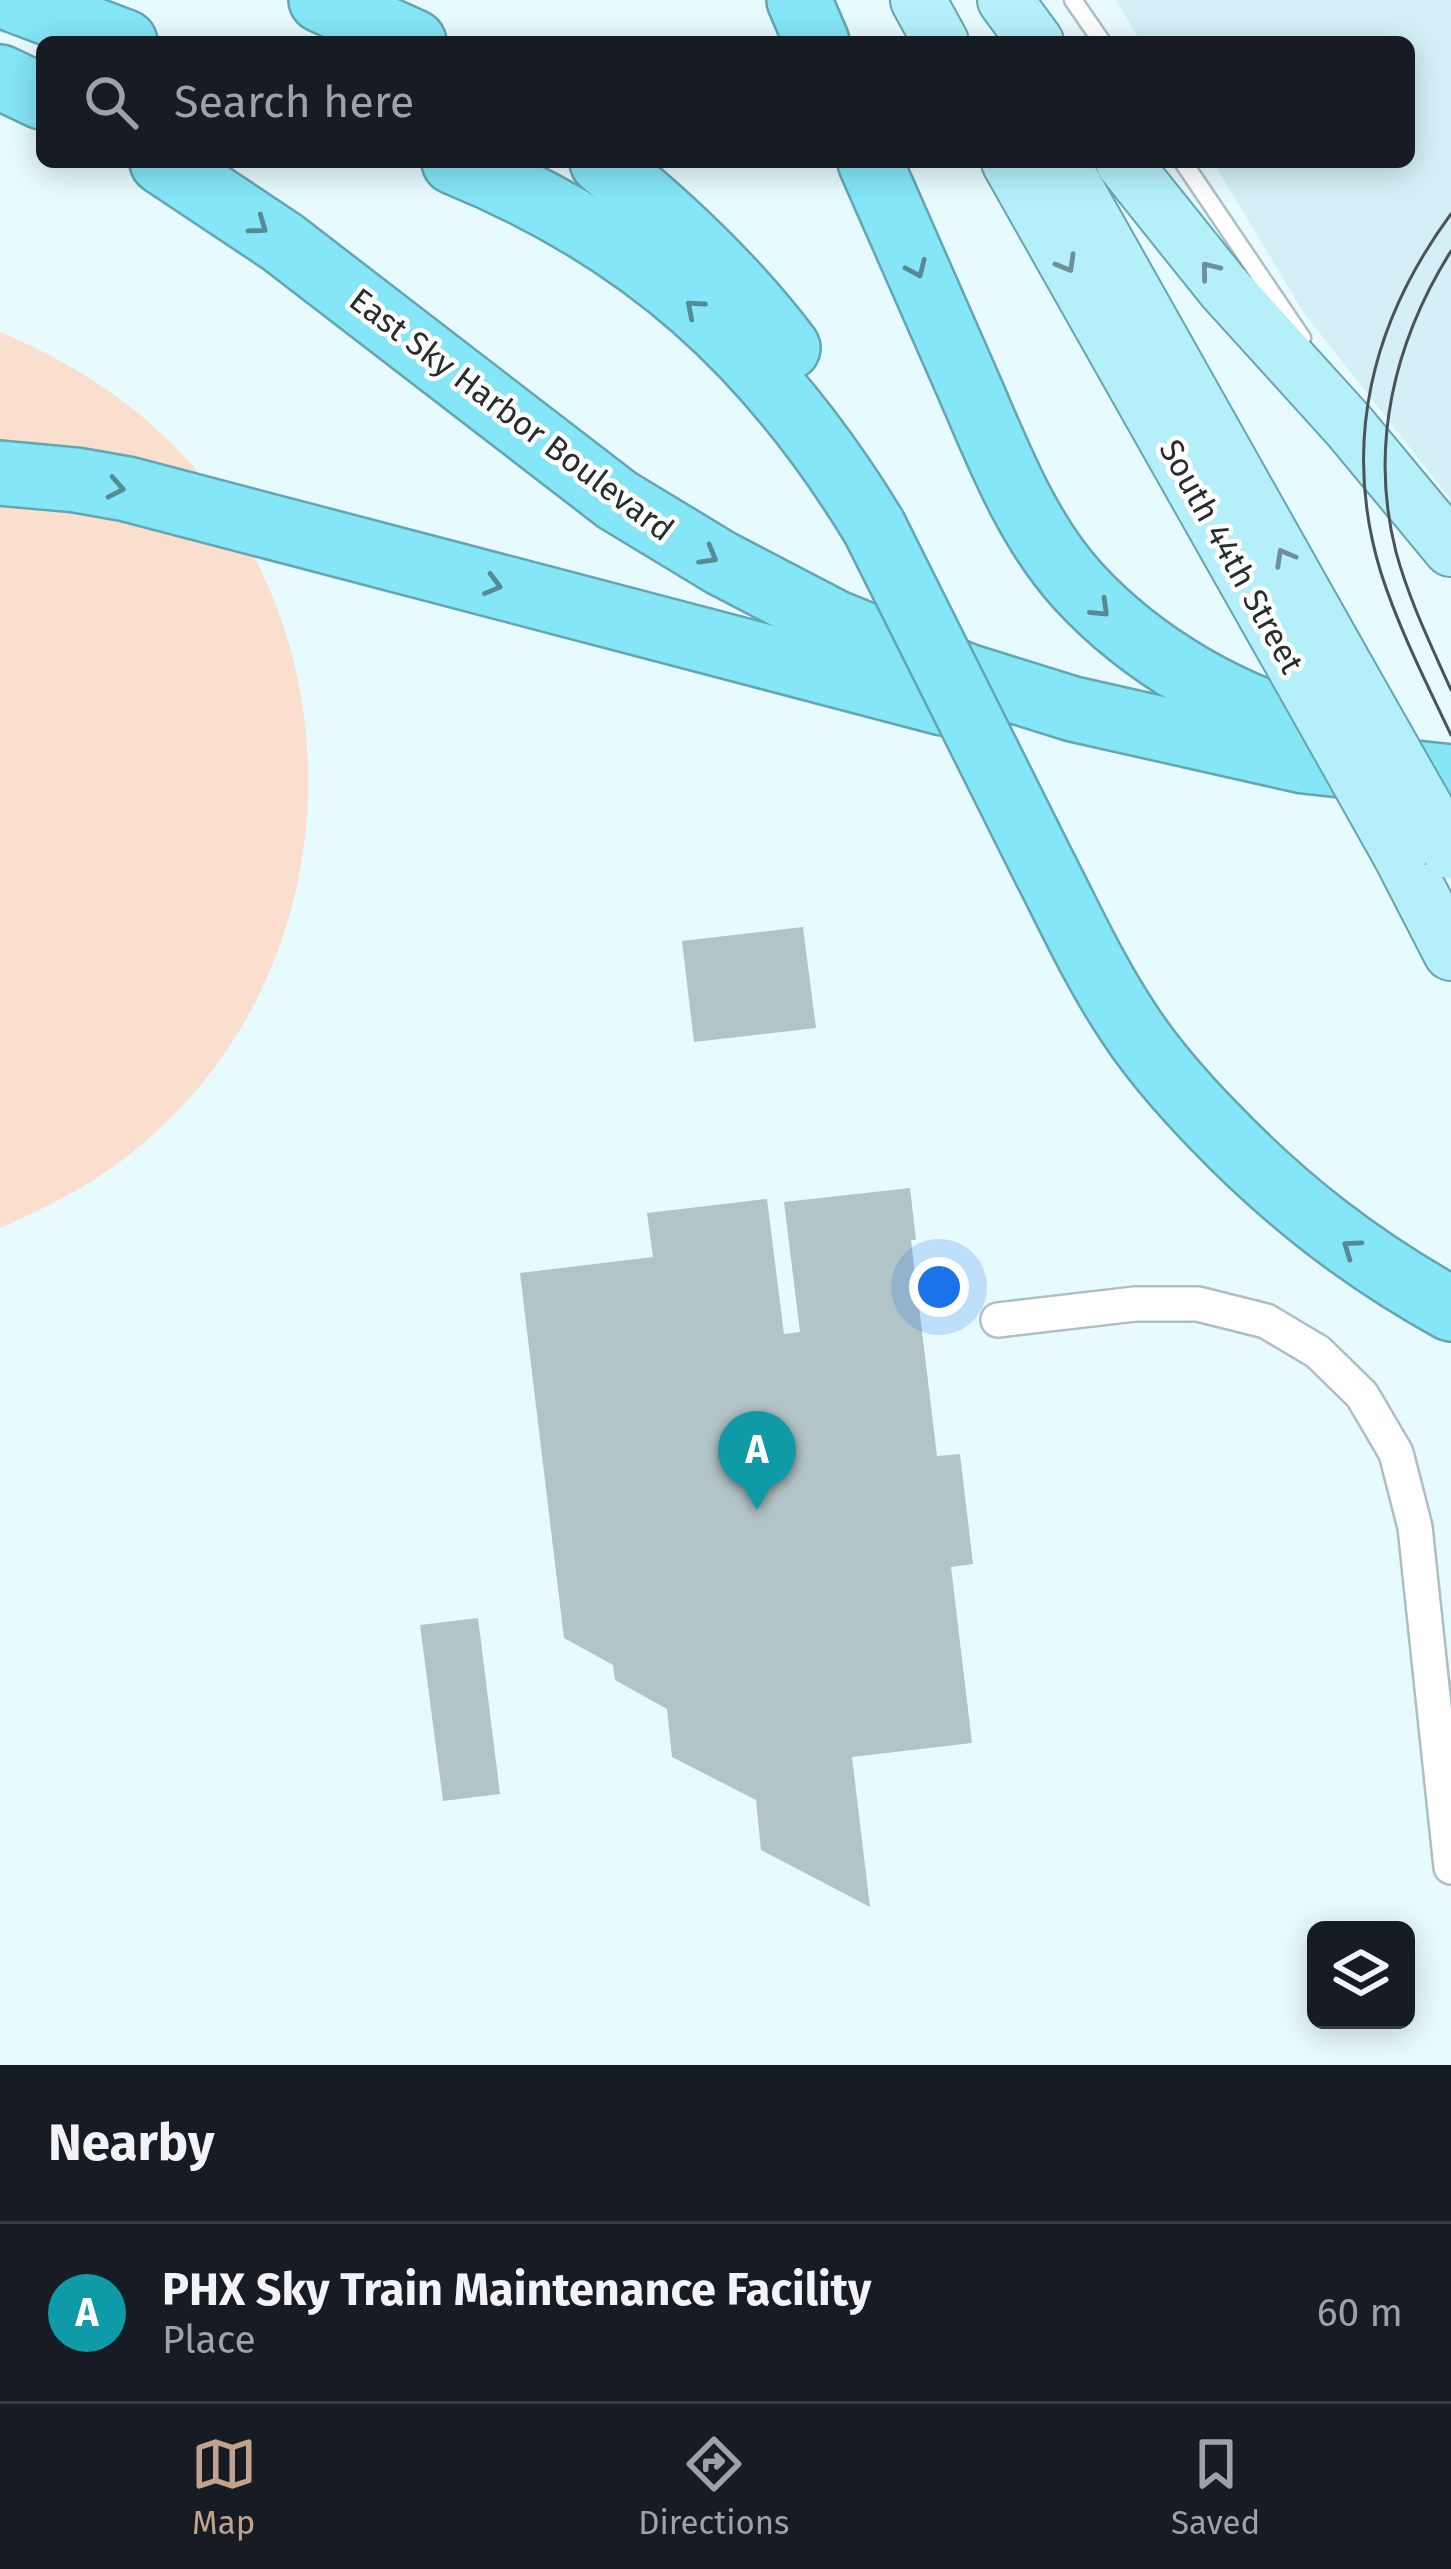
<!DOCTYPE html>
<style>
body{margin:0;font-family:"Fira Sans",sans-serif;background:#242831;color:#f1f3f6}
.controls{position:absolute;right:36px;bottom:36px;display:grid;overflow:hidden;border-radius:18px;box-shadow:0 6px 30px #0003}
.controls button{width:108px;height:108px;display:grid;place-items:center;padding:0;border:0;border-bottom:3px solid #363941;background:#171b24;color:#f1f3f6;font:60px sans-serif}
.you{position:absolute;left:939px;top:1287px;width:42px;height:42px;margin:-30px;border:9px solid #fff;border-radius:50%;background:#1a73e8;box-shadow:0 0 0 18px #1a73e833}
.badge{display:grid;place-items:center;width:78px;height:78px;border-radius:50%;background:#c0a38d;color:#fff;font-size:39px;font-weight:700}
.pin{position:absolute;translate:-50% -99px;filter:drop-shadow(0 3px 6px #0008)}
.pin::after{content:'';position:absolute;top:63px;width:42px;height:36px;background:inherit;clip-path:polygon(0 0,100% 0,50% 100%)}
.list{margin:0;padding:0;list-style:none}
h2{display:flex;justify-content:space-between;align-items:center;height:156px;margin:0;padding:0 48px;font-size:51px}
h2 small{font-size:39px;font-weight:400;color:#9ea1a6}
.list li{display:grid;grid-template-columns:78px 1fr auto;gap:36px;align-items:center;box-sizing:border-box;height:180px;padding:0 48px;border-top:3px solid #363941}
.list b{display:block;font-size:45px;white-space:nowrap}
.list p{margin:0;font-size:39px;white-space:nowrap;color:#9ea1a6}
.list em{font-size:39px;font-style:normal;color:#9ea1a6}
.icon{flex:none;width:66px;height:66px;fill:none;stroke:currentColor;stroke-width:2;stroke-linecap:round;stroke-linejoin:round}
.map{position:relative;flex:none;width:1451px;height:2065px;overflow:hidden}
.search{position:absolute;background:#171b24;box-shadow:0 6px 30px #0003;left:36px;right:36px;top:36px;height:132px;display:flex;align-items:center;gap:30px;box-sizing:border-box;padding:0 42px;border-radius:18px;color:#9ea1a6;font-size:45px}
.sheet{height:336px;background:#171b24}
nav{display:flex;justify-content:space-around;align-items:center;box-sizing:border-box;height:168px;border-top:3px solid #363941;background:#171b24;font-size:33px;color:#9ea1a6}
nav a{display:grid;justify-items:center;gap:6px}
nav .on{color:#c0a38d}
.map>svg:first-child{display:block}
</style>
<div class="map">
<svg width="1451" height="2065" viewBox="0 0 1451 2065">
<rect width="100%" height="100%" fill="#e7fafe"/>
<polygon fill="#d4f0f6" points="1116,0 1451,0 1451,500 1304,313 1213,162 1409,162 1409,42 1141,42"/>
<path fill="#fadfcf" d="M0,332C90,369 172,428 226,509C361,710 328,989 141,1145C99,1181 51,1206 0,1228Z"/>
<g fill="#b2c4c7">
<polygon points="803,927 816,1028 694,1042 682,941"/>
<polygon points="910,1188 916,1240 911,1240 937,1456 960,1454 973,1564 951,1567 972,1743 852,1757 870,1907 761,1850 756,1800 672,1757 667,1709 615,1680 613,1665 564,1638 520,1273 653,1257 647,1213 767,1199 784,1334 800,1332 784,1202"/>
<polygon points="478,1618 500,1794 443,1801 420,1625"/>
</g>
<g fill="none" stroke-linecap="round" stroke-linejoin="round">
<g stroke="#adbfc2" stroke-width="21">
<g id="service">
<polyline points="1073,0 1102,42"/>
<polyline points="1183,162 1302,338"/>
</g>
</g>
<g stroke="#adbfc2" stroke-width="38">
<polyline id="minor" points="998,1320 1135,1304 1198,1304 1266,1321 1318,1352 1362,1395 1396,1453 1415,1527 1451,1867"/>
</g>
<g stroke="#63a6b1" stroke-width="58">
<g id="primary">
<polyline points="918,0 941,42"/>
<polyline points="1005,0 1036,42"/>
<polyline points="1009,162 1293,664"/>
<polyline points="1061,162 1341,659"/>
<polyline points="1123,162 1223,287 1349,426 1451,549"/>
<polyline points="1400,854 1451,953"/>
</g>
</g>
<g stroke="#63a6b1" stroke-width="68">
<g id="motorway">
<polyline points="14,0 125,42"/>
<polyline points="321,0 414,42"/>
<polyline points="799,0 817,42"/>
<polyline points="0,77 42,97"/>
<polyline points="162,162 282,242 617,500 721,563 834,622 967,676 1073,709 1304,761 1451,777"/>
<path d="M454,162C643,239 768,353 874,527"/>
<path d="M602,162C670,217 735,278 788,348"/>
<path d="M870,162C903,237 936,312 969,387C999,456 1027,530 1078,586C1143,657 1234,708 1326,732"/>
<polyline points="0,473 76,480 127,489 943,703"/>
<path d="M1046,871C1073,924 1097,976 1130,1025C1153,1060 1183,1094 1212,1124C1285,1200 1359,1258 1451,1309"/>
</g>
</g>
<use href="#service" stroke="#fff" stroke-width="16"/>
<use href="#minor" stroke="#fff" stroke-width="33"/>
<use href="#primary" stroke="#b5f0fa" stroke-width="54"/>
<use href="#motorway" stroke="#84e6f7" stroke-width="63"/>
<g stroke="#4a5355" stroke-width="3">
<path d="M1451,214C1372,321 1341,443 1381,573C1399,629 1426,682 1451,735"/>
<path d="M1451,251C1394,342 1369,446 1396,552C1409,600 1431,645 1451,690"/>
</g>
<g stroke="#63a6b1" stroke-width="58" stroke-linecap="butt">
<g id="primary-bridge">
<polyline points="1341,659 1450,851"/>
<polyline points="1293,664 1400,854"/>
</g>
</g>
<g stroke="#63a6b1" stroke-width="68" stroke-linecap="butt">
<polyline id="motorway-bridge" points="874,527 1046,871"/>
</g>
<use href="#primary-bridge" stroke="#b5f0fa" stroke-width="54"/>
<use href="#motorway-bridge" stroke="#84e6f7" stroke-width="63"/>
</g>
<defs><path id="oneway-chevron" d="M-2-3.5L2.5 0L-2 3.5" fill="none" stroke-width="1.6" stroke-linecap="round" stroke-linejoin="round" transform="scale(3)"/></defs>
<g stroke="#568a94">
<use href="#oneway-chevron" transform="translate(259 226) rotate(36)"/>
<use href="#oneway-chevron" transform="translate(917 269) rotate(66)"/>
<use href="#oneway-chevron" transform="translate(694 308) rotate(-139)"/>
<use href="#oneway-chevron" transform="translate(116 488) rotate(11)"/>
<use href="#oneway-chevron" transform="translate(709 556) rotate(30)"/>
<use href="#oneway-chevron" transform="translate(493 585) rotate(15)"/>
<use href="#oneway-chevron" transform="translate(1101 609) rotate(44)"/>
<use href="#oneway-chevron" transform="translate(1351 1248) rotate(-145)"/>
</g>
<g stroke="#6e8f95">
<use href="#oneway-chevron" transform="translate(1067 264) rotate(60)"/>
<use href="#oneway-chevron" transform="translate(1209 270) rotate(-129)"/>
<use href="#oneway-chevron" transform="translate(1284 557) rotate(-119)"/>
</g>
<g text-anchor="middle" stroke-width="9" stroke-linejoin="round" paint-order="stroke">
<g font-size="33" fill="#272e30" stroke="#fff">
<text transform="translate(512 414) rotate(37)" y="12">East Sky Harbor Boulevard</text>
<text transform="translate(1232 556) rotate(61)" y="12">South 44th Street</text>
</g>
</g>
</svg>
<div class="controls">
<button><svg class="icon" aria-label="layers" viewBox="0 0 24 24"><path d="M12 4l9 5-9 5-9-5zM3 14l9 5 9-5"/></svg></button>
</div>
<div class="you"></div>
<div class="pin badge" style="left:757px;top:1510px;background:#0f9aa8">A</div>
<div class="search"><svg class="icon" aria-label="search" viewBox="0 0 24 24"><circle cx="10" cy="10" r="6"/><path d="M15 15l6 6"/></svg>Search here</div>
</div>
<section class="sheet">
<h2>Nearby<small></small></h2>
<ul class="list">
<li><span class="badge" style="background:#0f9aa8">A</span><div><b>PHX Sky Train Maintenance Facility</b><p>Place</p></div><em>60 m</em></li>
</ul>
</section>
<nav>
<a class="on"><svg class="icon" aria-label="map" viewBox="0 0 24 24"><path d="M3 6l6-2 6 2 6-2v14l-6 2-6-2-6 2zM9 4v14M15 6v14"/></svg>Map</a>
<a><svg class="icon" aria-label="directions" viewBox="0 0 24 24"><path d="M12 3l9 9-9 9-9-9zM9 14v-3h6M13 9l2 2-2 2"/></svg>Directions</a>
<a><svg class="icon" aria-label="saved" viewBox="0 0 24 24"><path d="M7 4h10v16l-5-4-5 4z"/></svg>Saved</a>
</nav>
